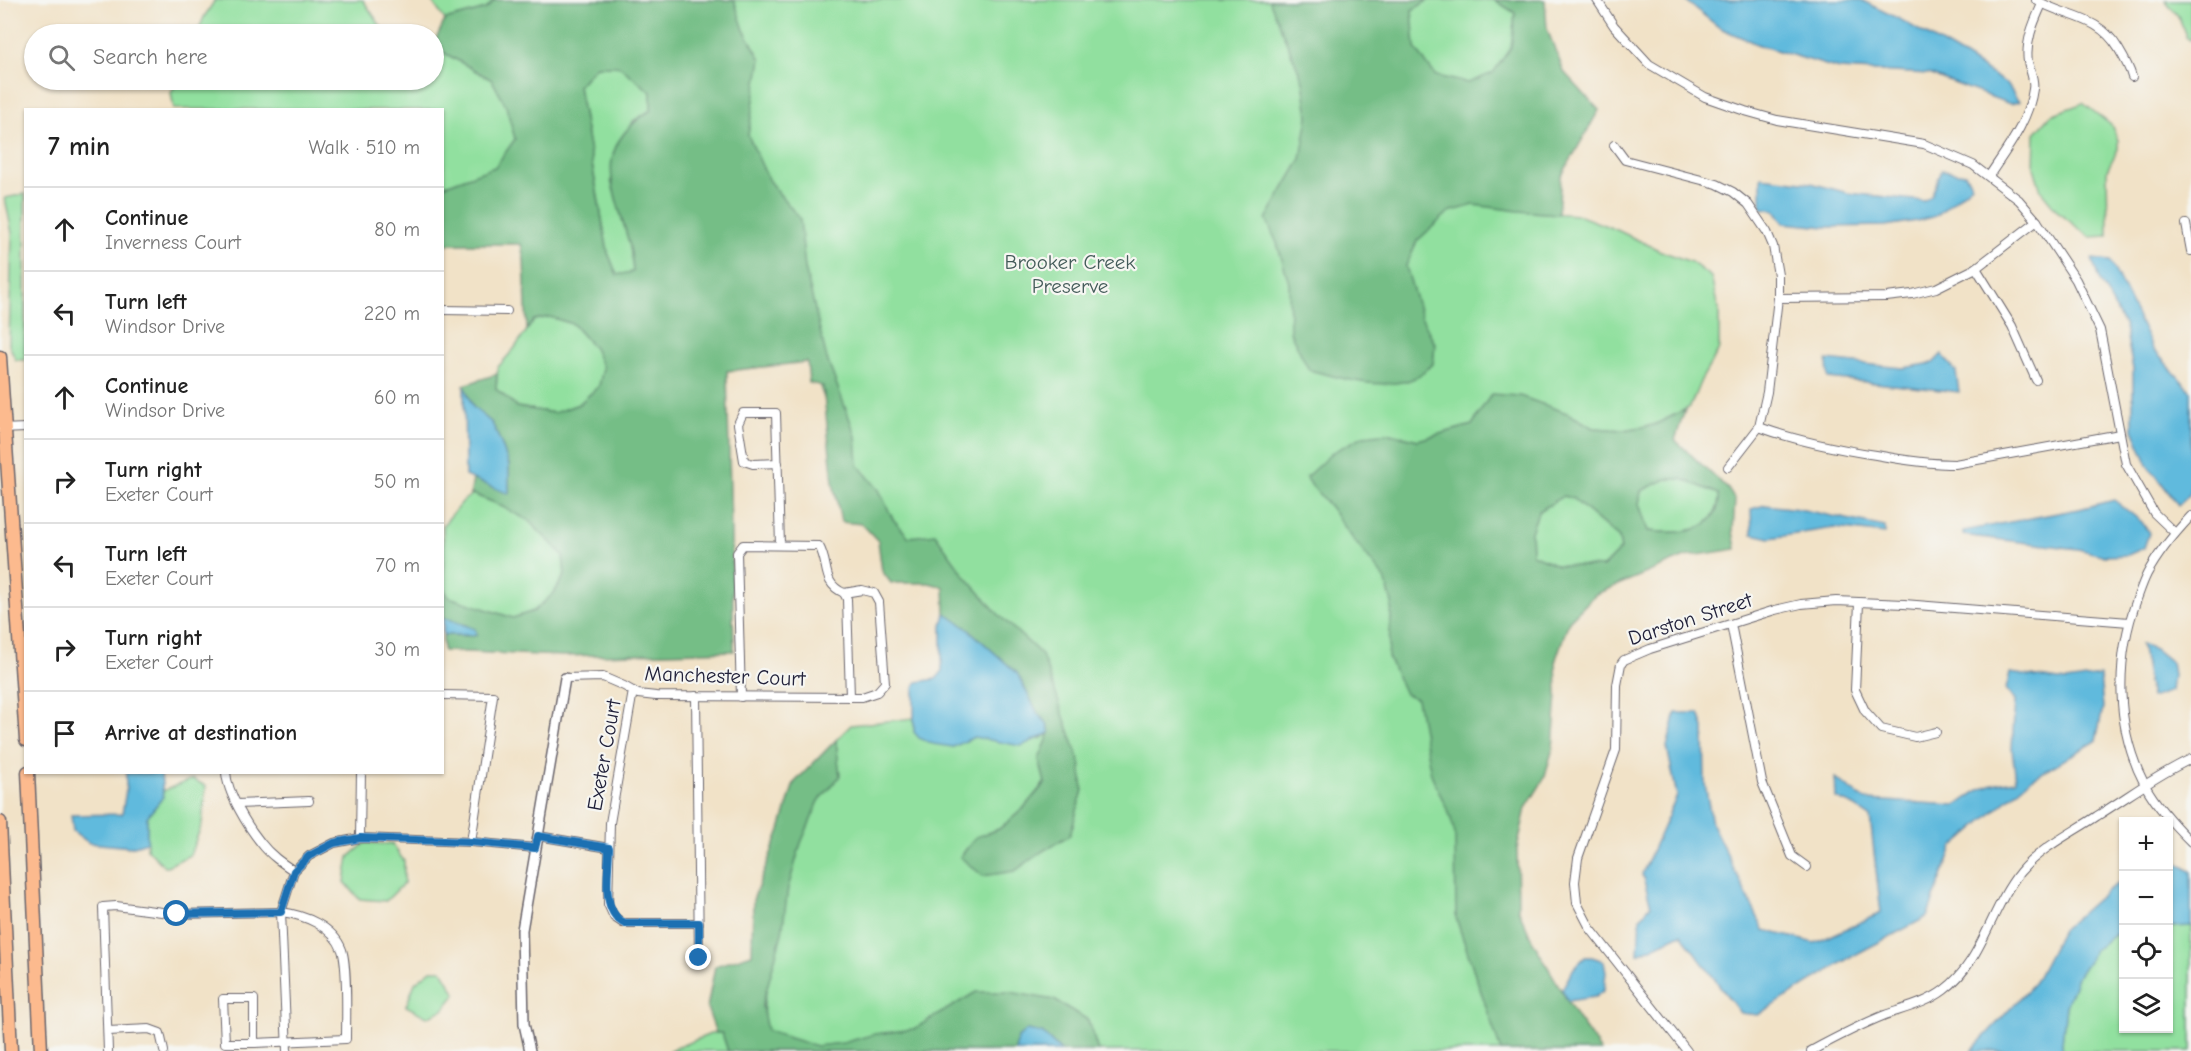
<!DOCTYPE html>
<meta charset="utf-8">
<style>
body{margin:0;font-family:"Comic Neue",sans-serif;background:#f6f6f6;color:#222}
.controls{position:absolute;right:18px;bottom:18px;display:grid;overflow:hidden;border-radius:0px;box-shadow:0 2px 4px #0004}
.controls button{width:54px;height:54px;display:grid;place-items:center;padding:0;border:0;border-bottom:2px solid #e0e0e0;background:#fff;color:#222;font:30px sans-serif}
.stop{position:absolute;width:18px;height:18px;margin:-14px;border:4px solid #1f6fb2;border-radius:50%;background:#fff}
.stop.end{background:#1f6fb2;border-color:#fff;box-shadow:0 2px 6px #0008}
.list{margin:0;padding:0;list-style:none}
h2{display:flex;justify-content:space-between;align-items:center;height:78px;margin:0;padding:0 24px;font-size:26px}
h2 small{font-size:20px;font-weight:400;color:#767676}
.list li{display:grid;grid-template-columns:39px 1fr auto;gap:18px;align-items:center;box-sizing:border-box;height:84px;padding:0 24px;border-top:2px solid #e0e0e0}
.list b{display:block;font-size:22px;white-space:nowrap}
.list p{margin:0;font-size:20px;white-space:nowrap;color:#767676}
.list em{font-size:20px;font-style:normal;color:#767676}
.icon{flex:none;width:33px;height:33px;fill:none;stroke:currentColor;stroke-width:2;stroke-linecap:round;stroke-linejoin:round}
.map{position:relative;flex:none;width:2191px;height:1051px;overflow:hidden}
.search{position:absolute;background:#fff;box-shadow:0 2px 4px #0004;left:24px;top:24px;width:420px;height:66px;display:flex;align-items:center;gap:15px;box-sizing:border-box;padding:0 21px;border-radius:33px;color:#767676;font-size:22px}
.panel{position:absolute;background:#fff;box-shadow:0 2px 4px #0004;left:24px;top:108px;width:420px;height:666px;border-radius:0px}
.map>svg:first-child{display:block}
</style>
<div class="map">
<svg width="2191" height="1051" viewBox="0 0 2191 1051">
<rect width="100%" height="100%" fill="#f6f6f2"/>
<filter id="ink" filterUnits="userSpaceOnUse"><feTurbulence type="fractalNoise" baseFrequency=".0167" numOctaves="2"/><feDisplacementMap in="SourceGraphic" scale="12" xChannelSelector="R" yChannelSelector="G"/><feConvolveMatrix kernelMatrix="1 2 1 2 8 2 1 2 1" color-interpolation-filters="sRGB"/></filter>
<filter id="wash" filterUnits="userSpaceOnUse"><feTurbulence type="fractalNoise" baseFrequency=".008" numOctaves="4" result="noise"/><feDisplacementMap in="SourceGraphic" scale="24" xChannelSelector="R" yChannelSelector="G"/><feGaussianBlur stdDeviation="1.35" result="paint"/><feColorMatrix in="noise" values="0 0 0 0 0 0 0 0 0 0 0 0 0 0 0 0 0 1.4 0 .05"/><feComposite in="paint" operator="in"/></filter>
<g filter="url(#wash)">
<rect width="100%" height="100%" fill="#f1e2c7"/>
<g fill="#91e09f" stroke="#5a816d" stroke-width="1.5" fill-rule="evenodd">
<polygon points="215,0 363,0 386,34 197,34 204,17"/>
<polygon points="431,0 495,0 486,9 445,20"/>
<path d="M686,0H1526L1532,212L1578,215L1617,230L1661,251L1691,262L1711,277L1719,313V349L1701,380L1690,407L1654,425L1624,430L1594,428L1567,413L1473,425L1418,440L1390,433L1379,435L1467,846L1587,1051H1098L1088,1020L1054,1000L1027,996L989,1051H765C765,1032 761,1011 766,993L767,912L826,779L839,776L836,740L851,725L914,718V732L953,747L974,737L993,739H1040L1050,733L1039,759L1045,782L1022,810L999,829L976,838L965,851L1082,794L1047,670L884,518L840,441L707,82ZM1412,291L1421,317L1435,344L1433,364Z"/>
<polygon points="2165,0 2191,0 2191,40 2186,36 2178,16"/>
<polygon points="434,47 492,80 506,106 516,140 495,167 443,186 442,110 174,109 171,93 178,80 434,80"/>
<polygon points="596,66 619,66 651,92 651,110 633,121 611,181 630,246 633,272 617,275 608,253 578,86"/>
<polygon points="2083,103 2111,125 2118,140 2118,149 2107,170 2108,236 2090,237 2059,213 2041,191 2034,168 2035,133 2051,115"/>
<polygon points="25,194 25,360 16,360 9,345 12,233 5,198"/>
<polygon points="550,317 573,324 594,348 604,368 599,386 579,404 554,413 517,407 496,389 498,367 514,349 534,320"/>
<path d="M1666,479H1682L1719,494C1719,535 1678,534 1648,531L1639,504L1641,491Z"/>
<polygon points="472,494 495,503 528,520 563,555 565,575 554,593 534,611 513,618 448,597 443,588 443,525 463,501"/>
<polygon points="1563,496 1572,498 1619,538 1621,549 1603,567 1557,565 1532,555 1531,532 1538,512"/>
<polygon points="192,779 206,786 202,824 190,855 165,867 147,849 147,817 163,797 163,791"/>
<polygon points="365,843 392,844 404,861 404,883 386,901 359,899 345,882 349,857"/>
<polygon points="2191,926 2191,1051 2061,1051 2066,1006 2077,977 2095,950 2111,936 2123,932 2124,1028 2168,1028 2169,927"/>
<polygon points="431,970 442,970 456,994 443,1010 427,1017 406,1006 415,983"/>
<polygon points="713,1033 722,1033 728,1051 668,1051"/>
</g>
<g fill="#74be86" stroke="#4b7060" stroke-width="1.5" fill-rule="evenodd">
<path d="M495,0H734L744,30L761,59L748,135L769,181L800,219L805,268L827,359L856,436L858,465L879,490L893,519L909,537L935,534L965,576L1000,616L1042,655L1080,762L1083,790L1070,835L1043,851L1015,871L983,876L960,857L976,837L999,829L1022,810L1045,783L1039,759L1050,733L1047,723L1038,714L1017,673L968,629L945,613L944,587L929,583H891L882,571L878,541L862,524L841,522L833,482L823,386L809,383L807,362L727,371L734,651L564,656L443,651V635L475,636L477,633L466,625L443,619V588L449,597L513,618L534,611L554,593L565,575L563,555L528,520L495,503L472,494L470,496L473,479L509,493V465L501,443L492,423L473,407L464,385L497,374L496,389L517,407L554,413L579,404L599,386L603,368L594,348L573,324L550,317L534,320L527,330L524,260L521,244H443V186L495,167L515,139L506,106L492,80L434,47V43L445,20L486,9ZM596,66H619L651,92V110C575,158 631,207 633,272L617,275L608,253L578,86Z"/>
<path d="M1269,0H1429L1412,10L1415,48L1436,76L1468,83L1493,73L1511,47L1515,13L1494,0H1545L1547,29L1564,72L1599,110L1561,177L1558,214L1518,211L1474,205L1449,212L1417,241L1406,266L1421,317L1435,344L1433,364C1426,369 1418,378 1410,380C1377,390 1341,378 1309,370L1290,332L1289,283L1277,243L1266,219L1301,159L1308,116L1303,81Z"/>
<path d="M1491,394L1520,396L1567,413L1594,428L1624,430L1654,425L1685,410L1675,440L1728,489L1735,500L1733,531L1736,549L1685,557L1596,594L1569,621L1556,659L1557,695L1553,748L1544,779L1526,808L1517,849L1518,909L1532,940L1577,1017L1601,1051H1501L1456,918L1455,834L1450,816L1431,774L1417,699L1405,694L1388,657L1392,603L1385,579L1353,539L1331,508L1306,479V477L1333,452L1363,436L1390,433L1418,440L1472,425ZM1666,479H1682L1719,494C1720,535 1678,534 1648,531L1639,504L1641,491ZM1563,496L1572,498L1619,538L1621,549L1603,567L1557,565L1532,554L1531,532L1538,512Z"/>
<polygon points="836,740 840,776 819,801 801,843 788,888 782,933 762,1006 767,1031 816,1046 843,1043 875,1034 914,1029 976,992 1010,992 1054,1000 1088,1020 1098,1051 1061,1051 1042,1033 1018,1038 1015,1051 728,1051 722,1033 716,1033 707,1008 715,966 752,954 753,900 780,830 794,783"/>
</g>
<g fill="#60badd" stroke="#416e8c" stroke-width="1.5">
<polygon points="1692,0 1861,0 1903,21 1963,56 2007,84 2019,102 2010,104 1929,74 1839,69 1759,45 1720,28 1687,2"/>
<polygon points="1942,170 1965,174 1972,185 1936,216 1917,221 1885,226 1826,227 1784,223 1775,210 1761,208 1761,177 1811,183 1848,193 1924,201 1931,196"/>
<polygon points="2092,259 2110,261 2153,349 2191,391 2191,493 2178,505 2148,465 2133,430 2133,369 2125,327 2099,279"/>
<polygon points="1942,354 1956,372 1959,392 1828,378 1827,360 1903,368 1933,363"/>
<polygon points="464,385 473,407 492,423 501,443 509,465 509,494 465,476"/>
<polygon points="2114,500 2142,522 2149,533 2144,548 2128,555 2105,556 2078,549 1963,535 1963,531 2079,509"/>
<polygon points="1765,505 1799,509 1885,527 1885,534 1834,528 1770,538 1752,534 1751,509"/>
<polygon points="945,613 968,629 1017,673 1038,714 1047,723 1050,733 1021,746 974,737 953,747 933,744 919,738 914,732 914,687 917,682 936,679 942,672 942,626"/>
<polygon points="443,619 448,619 475,629 477,635 443,635"/>
<polygon points="2141,644 2155,649 2171,662 2173,675 2171,691 2151,698"/>
<path d="M2010,673L2066,681L2100,676L2103,707L2096,741L2030,780L1953,847L1927,917L1849,958L1758,1015L1740,1013L1681,934L1638,954L1640,918L1651,905L1642,874L1677,796L1667,747L1676,713H1699L1704,728L1705,784L1712,824L1764,930L1815,943L1881,913L1870,817L1854,806L1836,798L1835,778L1866,800L1957,805C1981,788 1987,783 2016,780L2012,749L2015,700L2006,689Z"/>
<polygon points="126,773 161,773 163,797 147,817 147,842 131,847 89,843 73,831 71,815 122,814 126,790"/>
<polygon points="2168,857 2191,871 2191,926 2169,927"/>
<polygon points="2123,880 2123,932 2111,936 2095,950 2077,977 2066,1006 2061,1051 1971,1051 2035,982 2062,930 2105,892"/>
<polygon points="1585,957 1592,957 1604,961 1606,972 1604,990 1595,997 1568,1001 1562,989 1574,968"/>
<polygon points="1027,1030 1042,1033 1061,1051 1015,1051 1018,1038"/>
</g>
</g>
<g filter="url(#ink)">
<g fill="none" stroke-linecap="round" stroke-linejoin="round">
<g stroke="#6a656c" stroke-width="10">
<g id="minor">
<polyline points="1597,0 1614,26 1649,64 1705,97 1745,111 1777,120 1924,144 1973,165 2019,200 2037,221 2076,280 2100,330 2126,464 2154,513 2175,533"/>
<path d="M2036,0C2066,18 2098,15 2118,48C2124,58 2129,66 2132,77"/>
<polyline points="1614,145 1625,160 1717,184 1733,192 1748,204 1767,232 1773,246 1778,275 1778,298 1767,392 1759,427 1728,467"/>
<path d="M1989,176C2006,150 2029,121 2033,89C2035,80 2030,71 2028,62C2025,41 2034,22 2042,4"/>
<polyline points="2186,224 2191,251"/>
<polyline points="1976,268 2012,326 2036,380"/>
<polyline points="1778,298 1886,297 1912,294 1936,288 1976,268 2037,221"/>
<polyline points="442,310 507,311"/>
<path d="M1759,427C1797,441 1837,449 1876,455C1903,460 1928,464 1955,464L2120,434"/>
<polyline points="1,429 26,428"/>
<polyline points="778,463 753,464 744,461 738,424 743,413 776,413 780,545"/>
<path d="M2191,516C2175,533 2158,553 2147,574C2143,582 2140,591 2137,599C2115,659 2115,728 2145,785C2157,807 2174,825 2191,842"/>
<polyline points="1859,603 1855,690 1865,711 1881,729 1915,737 1936,732"/>
<polyline points="1731,624 1762,782 1792,856 1807,867"/>
<polyline points="565,678 603,677 624,686 638,694 656,696 862,697 877,692 885,683 879,602 874,593 862,590 844,593"/>
<polyline points="633,691 610,823 608,904 614,917 623,923 699,923"/>
<polyline points="442,695 493,696 471,842"/>
<polyline points="696,696 699,958"/>
<path d="M741,697L737,553L743,545L819,546C830,565 821,583 844,593L847,599L850,697"/>
<path d="M226,772C227,793 248,827 261,843C270,855 282,863 294,871"/>
<polyline points="237,804 309,801"/>
<polyline points="538,836 609,848"/>
<polyline points="360,838 361,772"/>
<polygon points="223,999 254,999 254,1043 225,1043"/>
<polyline points="108,1031 149,1029 160,1033 164,1051"/>
<path d="M108,1051L103,907L116,906L177,914L281,912C304,915 333,926 342,950C348,967 346,1018 346,1039L254,1043"/>
<polyline points="287,1051 281,912 294,871 309,856 334,843 360,838 471,842 535,848"/>
<polyline points="1687,1051 1590,928 1577,903 1575,882 1578,858 1616,750 1617,685 1621,664 1624,660 1650,649 1775,610 1801,604 1836,601 1904,604 2129,622"/>
<path d="M1811,1051C1835,1038 1860,1025 1885,1015C1905,1008 1927,1003 1944,990C1983,961 1990,909 2020,872C2040,848 2072,833 2097,816C2128,797 2158,774 2191,759"/>
</g>
</g>
<g stroke="#6a656c" stroke-width="12">
<polyline id="tertiary" points="530,1051 524,1024 522,930 565,678"/>
</g>
<g stroke="#6a656c" stroke-width="15">
<g id="primary">
<polyline points="0,357 26,740"/>
<polyline points="28,772 41,1051"/>
<polyline points="0,822 11,1051"/>
</g>
</g>
<use href="#minor" stroke="#fff" stroke-width="8"/>
<use href="#tertiary" stroke="#fff" stroke-width="9"/>
<use href="#primary" stroke="#fcba8e" stroke-width="12"/>
</g>
</g>
<g fill="none" stroke-linecap="round" stroke-linejoin="round" filter="url(#ink)">
<path stroke="#1f6fb2" stroke-width="8" d="M177,914L281,912L294,871L309,856L334,843L360,838L471,842L535,848L538,836L609,848C609,872 600,908 623,923H699V958"/>
</g>
<g text-anchor="middle" stroke-width="4.5" stroke-linejoin="round" paint-order="stroke">
<g font-size="21" fill="#435b59" stroke="#f6f6f2">
<text x="1070" y="269">Brooker Creek<tspan x="1070" dy="24">Preserve</tspan></text>
</g>
<g font-size="21" fill="#22223b" stroke="#f6f6f2">
<text transform="translate(1690 619) rotate(-18)" y="7">Darston Street</text>
<text transform="translate(725 676) rotate(2)" y="7">Manchester Court</text>
<text transform="translate(604 755) rotate(-80)" y="7">Exeter Court</text>
</g>
</g>
</svg>
<div class="controls">
<button>+</button>
<button>−</button>
<button><svg class="icon" aria-label="locate" viewBox="0 0 24 24"><circle cx="12" cy="12" r="6"/><path d="M12 2v4M12 18v4M2 12h4M18 12h4"/></svg></button>
<button><svg class="icon" aria-label="layers" viewBox="0 0 24 24"><path d="M12 4l9 5-9 5-9-5zM3 14l9 5 9-5"/></svg></button>
</div>
<div class="stop" style="left:177px;top:914px"></div>
<div class="stop end" style="left:699px;top:958px"></div>
<div class="search"><svg class="icon" aria-label="search" viewBox="0 0 24 24"><circle cx="10" cy="10" r="6"/><path d="M15 15l6 6"/></svg>Search here</div>
<section class="panel">
<h2>7 min<small>Walk · 510 m</small></h2>
<ul class="list">
<li><svg class="icon" aria-label="ahead" viewBox="0 0 24 24"><path d="M12 20V5M6 11l6-6 6 6"/></svg><div><b>Continue</b><p>Inverness Court</p></div><em>80 m</em></li>
<li><svg class="icon" aria-label="left" viewBox="0 0 24 24"><path d="M17 20v-9H6M10 6l-5 5 5 5"/></svg><div><b>Turn left</b><p>Windsor Drive</p></div><em>220 m</em></li>
<li><svg class="icon" aria-label="ahead" viewBox="0 0 24 24"><path d="M12 20V5M6 11l6-6 6 6"/></svg><div><b>Continue</b><p>Windsor Drive</p></div><em>60 m</em></li>
<li><svg class="icon" aria-label="right" viewBox="0 0 24 24"><path d="M7 20v-9h11M14 6l5 5-5 5"/></svg><div><b>Turn right</b><p>Exeter Court</p></div><em>50 m</em></li>
<li><svg class="icon" aria-label="left" viewBox="0 0 24 24"><path d="M17 20v-9H6M10 6l-5 5 5 5"/></svg><div><b>Turn left</b><p>Exeter Court</p></div><em>70 m</em></li>
<li><svg class="icon" aria-label="right" viewBox="0 0 24 24"><path d="M7 20v-9h11M14 6l5 5-5 5"/></svg><div><b>Turn right</b><p>Exeter Court</p></div><em>30 m</em></li>
<li><svg class="icon" aria-label="arrive" viewBox="0 0 24 24"><path d="M6 21V4h12l-3 4 3 4H6"/></svg><div><b>Arrive at destination</b></div></li>
</ul>
</section>
</div>
